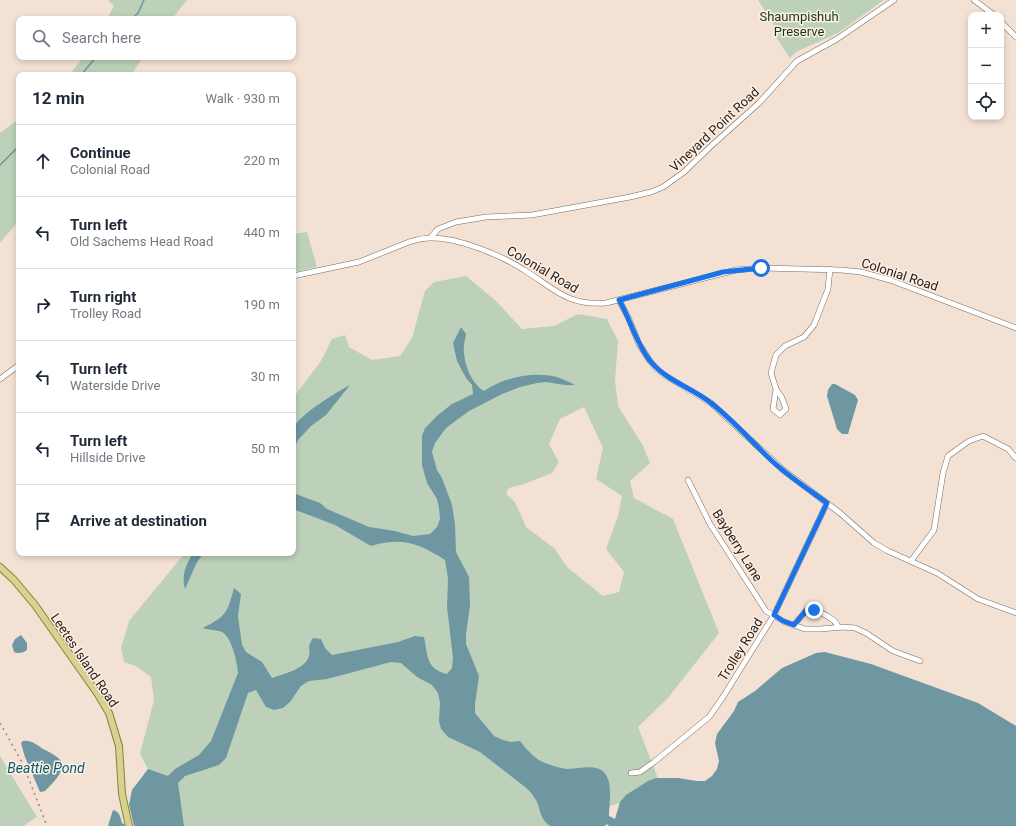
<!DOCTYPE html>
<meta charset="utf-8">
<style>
body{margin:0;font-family:Roboto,sans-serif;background:#f6f6f7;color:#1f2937}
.controls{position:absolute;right:12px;top:12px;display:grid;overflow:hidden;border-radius:8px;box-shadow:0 2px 6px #0003}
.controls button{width:36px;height:36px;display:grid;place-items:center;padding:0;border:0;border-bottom:1px solid #e0e1e3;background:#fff;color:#1f2937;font:20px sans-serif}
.stop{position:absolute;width:12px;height:12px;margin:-9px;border:3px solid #1a73e8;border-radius:50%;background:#fff}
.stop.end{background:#1a73e8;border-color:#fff;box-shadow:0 1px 4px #0008}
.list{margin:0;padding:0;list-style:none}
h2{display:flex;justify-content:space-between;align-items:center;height:52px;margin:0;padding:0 16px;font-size:17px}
h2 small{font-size:13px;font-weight:400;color:#747a83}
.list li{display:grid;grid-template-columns:26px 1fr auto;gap:12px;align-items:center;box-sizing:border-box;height:72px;padding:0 16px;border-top:1px solid #e0e1e3}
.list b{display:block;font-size:15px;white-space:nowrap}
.list p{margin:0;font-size:13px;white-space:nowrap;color:#747a83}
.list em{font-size:13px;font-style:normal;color:#747a83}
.icon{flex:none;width:22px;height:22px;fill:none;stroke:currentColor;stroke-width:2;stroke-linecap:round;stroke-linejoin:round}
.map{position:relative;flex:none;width:1016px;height:826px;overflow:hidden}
.search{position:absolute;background:#fff;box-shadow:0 2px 6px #0003;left:16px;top:16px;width:280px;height:44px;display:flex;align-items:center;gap:10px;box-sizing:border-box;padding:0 14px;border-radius:8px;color:#747a83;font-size:15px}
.panel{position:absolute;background:#fff;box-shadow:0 2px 6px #0003;left:16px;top:72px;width:280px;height:484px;border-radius:8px}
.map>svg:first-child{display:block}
</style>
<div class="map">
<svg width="1016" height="826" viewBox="0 0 1016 826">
<rect width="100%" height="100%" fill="#f3e1d4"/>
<g fill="#bdd1ba" fill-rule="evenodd">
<polygon points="108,0 187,0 172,19 107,19 114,6"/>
<polygon points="758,0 884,0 838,33 796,52 790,58 776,37 776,32 773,23"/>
<polygon points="84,57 143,57 131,75 69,75"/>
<polygon points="19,119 19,222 17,223 0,243 0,133"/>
<polygon points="307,232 317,267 294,272 293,234"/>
<path d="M466,276L497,302L522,329L554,326L578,314L607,319L618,341L615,380L618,406L642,444L650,463L630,481L634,498L673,519L719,633L668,698L638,727L662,789L610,806L601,826H179L140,754L154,700L151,677L136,666L124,662L121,648L129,621L185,553H293V398L321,361L332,339L345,335L349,347L372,360L400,356L412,338L425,291L434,282ZM584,407L603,448L596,479L622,496L618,516L606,549L624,572L619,592L603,596L568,568L554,548L526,527L515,502L506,494L509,488L524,484L552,473L559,462L549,444L560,419Z"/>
<polygon points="0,756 37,817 23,826 0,826"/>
</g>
<g fill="#6f97a1">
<path d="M461,327L466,334C465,340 463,347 464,353C465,367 472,384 484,391C505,377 533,371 557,377C563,379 569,382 575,385H565L546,382L537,383L520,387L502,394L469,411L446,428L435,443L432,452L437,470L442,478L452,505L455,524L456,552L469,577L470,605L466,635V644L479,676L475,704V713L494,736L503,740L511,742L520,741C528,751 535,760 548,764C553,766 561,768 566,769C580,769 602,761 608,779C612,790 609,805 609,816L615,819L620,802L626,795L648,781L656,778H678L697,781H705L712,776L717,769L719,761L715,743L717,734L734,711L738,702L755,691L782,668L816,653L825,652L871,664L978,703L1016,726V826H609L607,824L605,826H550C540,819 541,812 537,802C534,796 530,791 525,787L480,752L448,737L441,729L439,721L440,703L438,693L432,685L417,677L401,663L391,662L327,679L309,681L301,686L290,702L283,708L274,710L266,707L256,690L248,693L226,758L219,765L185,776L178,783L184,826H134L129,805L132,790L148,769L168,776L175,769L199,755L211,741L238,673C237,661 232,638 222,632C217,630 208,630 203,628C226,616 227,614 234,588L241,594L238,616L242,645L246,652L262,662L272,678C283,674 306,669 309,656C311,646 306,649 313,638L321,639L325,648L332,655L398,642L415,636L424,637C428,656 426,669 447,674L452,668L453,658L447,607L448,578L445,560C418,543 403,537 371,546L335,525L293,509V493L320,503L327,509L369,527L395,531L413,536L430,534L437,527L440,519L439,508L437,499L427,483L422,465V436L425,428L438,415L452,404L473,394L472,385L466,378L457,361L453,343Z"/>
<polygon points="832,384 835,384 855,395 858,400 848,434 842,434 837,429 827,396 828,390"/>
<path d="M350,385L326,415L311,426L298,440L293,451C293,445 291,435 293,429C298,415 337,392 350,385Z"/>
<path d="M193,553H204L197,562L185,589C181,576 186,564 193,553Z"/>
<path d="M21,635L27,643V650C23,653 18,654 14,652L12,645L15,639Z"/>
<path d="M23,741C31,740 37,745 43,749C48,751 53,754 57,757C71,767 52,784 45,791L40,792L25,757L21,743Z"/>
<path d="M113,810C120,812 120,816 122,823L124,824L125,826H108Z"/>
</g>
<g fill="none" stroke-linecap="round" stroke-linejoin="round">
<g stroke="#6f97a1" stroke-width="1.5">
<polyline points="132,19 138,13 144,0"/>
<polyline points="81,75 96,57"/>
<polyline points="0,165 19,146"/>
</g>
<g stroke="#7a6a5f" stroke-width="6">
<g id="minor">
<polyline points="974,0 994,15"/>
<polyline points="1001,22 1016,37"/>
<polyline points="431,237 438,229 456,222 486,217 532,215 630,197 651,192 663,187 684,172 710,147 759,103 797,61 837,39 894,0"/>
<path d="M293,276L359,262L409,242C416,240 422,238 430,238C457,237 501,255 524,270C555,289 567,306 606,303L736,270L761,268L841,270L861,272L890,280L1016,328"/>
<polyline points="619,300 628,317 639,344 650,361 657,369 666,376 711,403 783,470 840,513 874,543 888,551 937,573 978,599 1016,613"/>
<polyline points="0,379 19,365"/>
<polyline points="776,389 773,409 780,415 786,409 782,398 776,389 771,373 776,355 785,346 804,337 814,325 828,289 830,269"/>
<polyline points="688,480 710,524 766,611 785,622 805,629 820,629 843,627 855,628 866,633 893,651 920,661"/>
<polyline points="911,561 934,530 943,473 948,456 969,441 983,436 1008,449 1016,458"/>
<path d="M794,625L809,607C817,611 836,618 838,627"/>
<polyline points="631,773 640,772 654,762 709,717 723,697 774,615 827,503"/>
</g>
</g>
<g stroke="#8a8138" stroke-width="8">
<polyline id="major" points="0,567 14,580 35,605 97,693 109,713 119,746 122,794 129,826"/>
</g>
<use href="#minor" stroke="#fff" stroke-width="5"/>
<use href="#major" stroke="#d8d291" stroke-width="6"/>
<polyline stroke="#968980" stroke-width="1.5" stroke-dasharray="2 4" stroke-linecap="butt" points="0,723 23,764 47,826"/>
</g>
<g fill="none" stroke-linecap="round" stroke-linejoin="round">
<path stroke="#1a73e8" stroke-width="5" d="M761,268L723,272L619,300C631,320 636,344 651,362C667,381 692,388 711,403C733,420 751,441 771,460C788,476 808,489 827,503L774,615L783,621L794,625L809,607L814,610"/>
</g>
<g text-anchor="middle" stroke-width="3" stroke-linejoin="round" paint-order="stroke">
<g font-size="13" fill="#13360f" stroke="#feefe4">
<text x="799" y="21">Shaumpishuh<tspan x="799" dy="15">Preserve</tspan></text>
</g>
<g font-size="13" fill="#29221d" stroke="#feefe4">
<text transform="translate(714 129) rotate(-43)" y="5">Vineyard Point Road</text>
<text transform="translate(543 269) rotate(30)" y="5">Colonial Road</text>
<text transform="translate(900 274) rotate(18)" y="5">Colonial Road</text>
<text transform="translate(738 545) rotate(58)" y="5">Bayberry Lane</text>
<text transform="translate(740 649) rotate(-58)" y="5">Trolley Road</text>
<text transform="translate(85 660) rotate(56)" y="5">Leetes Island Road</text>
</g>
<g font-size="14" font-style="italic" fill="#045d6d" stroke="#feefe4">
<text x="46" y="773">Beattie Pond</text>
</g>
</g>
</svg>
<div class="controls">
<button>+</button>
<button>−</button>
<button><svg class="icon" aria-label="locate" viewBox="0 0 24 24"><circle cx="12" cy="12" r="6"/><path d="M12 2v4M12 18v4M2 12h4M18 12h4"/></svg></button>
</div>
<div class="stop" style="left:761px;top:268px"></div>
<div class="stop end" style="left:814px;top:610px"></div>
<div class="search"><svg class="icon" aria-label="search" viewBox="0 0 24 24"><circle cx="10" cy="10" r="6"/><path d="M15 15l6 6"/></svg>Search here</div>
<section class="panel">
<h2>12 min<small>Walk · 930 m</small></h2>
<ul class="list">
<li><svg class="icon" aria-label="ahead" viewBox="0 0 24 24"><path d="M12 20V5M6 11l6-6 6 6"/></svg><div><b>Continue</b><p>Colonial Road</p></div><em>220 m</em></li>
<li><svg class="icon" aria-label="left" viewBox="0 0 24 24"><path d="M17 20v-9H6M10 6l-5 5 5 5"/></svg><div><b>Turn left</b><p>Old Sachems Head Road</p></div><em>440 m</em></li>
<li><svg class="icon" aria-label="right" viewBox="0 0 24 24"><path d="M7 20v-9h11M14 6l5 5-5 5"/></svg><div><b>Turn right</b><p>Trolley Road</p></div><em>190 m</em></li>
<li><svg class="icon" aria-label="left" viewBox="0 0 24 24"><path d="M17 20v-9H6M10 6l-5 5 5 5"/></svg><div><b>Turn left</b><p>Waterside Drive</p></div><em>30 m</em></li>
<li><svg class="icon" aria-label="left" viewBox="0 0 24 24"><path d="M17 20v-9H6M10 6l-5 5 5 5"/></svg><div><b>Turn left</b><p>Hillside Drive</p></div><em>50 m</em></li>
<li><svg class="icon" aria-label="arrive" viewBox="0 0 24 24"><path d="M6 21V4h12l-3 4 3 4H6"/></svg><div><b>Arrive at destination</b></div></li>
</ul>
</section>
</div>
